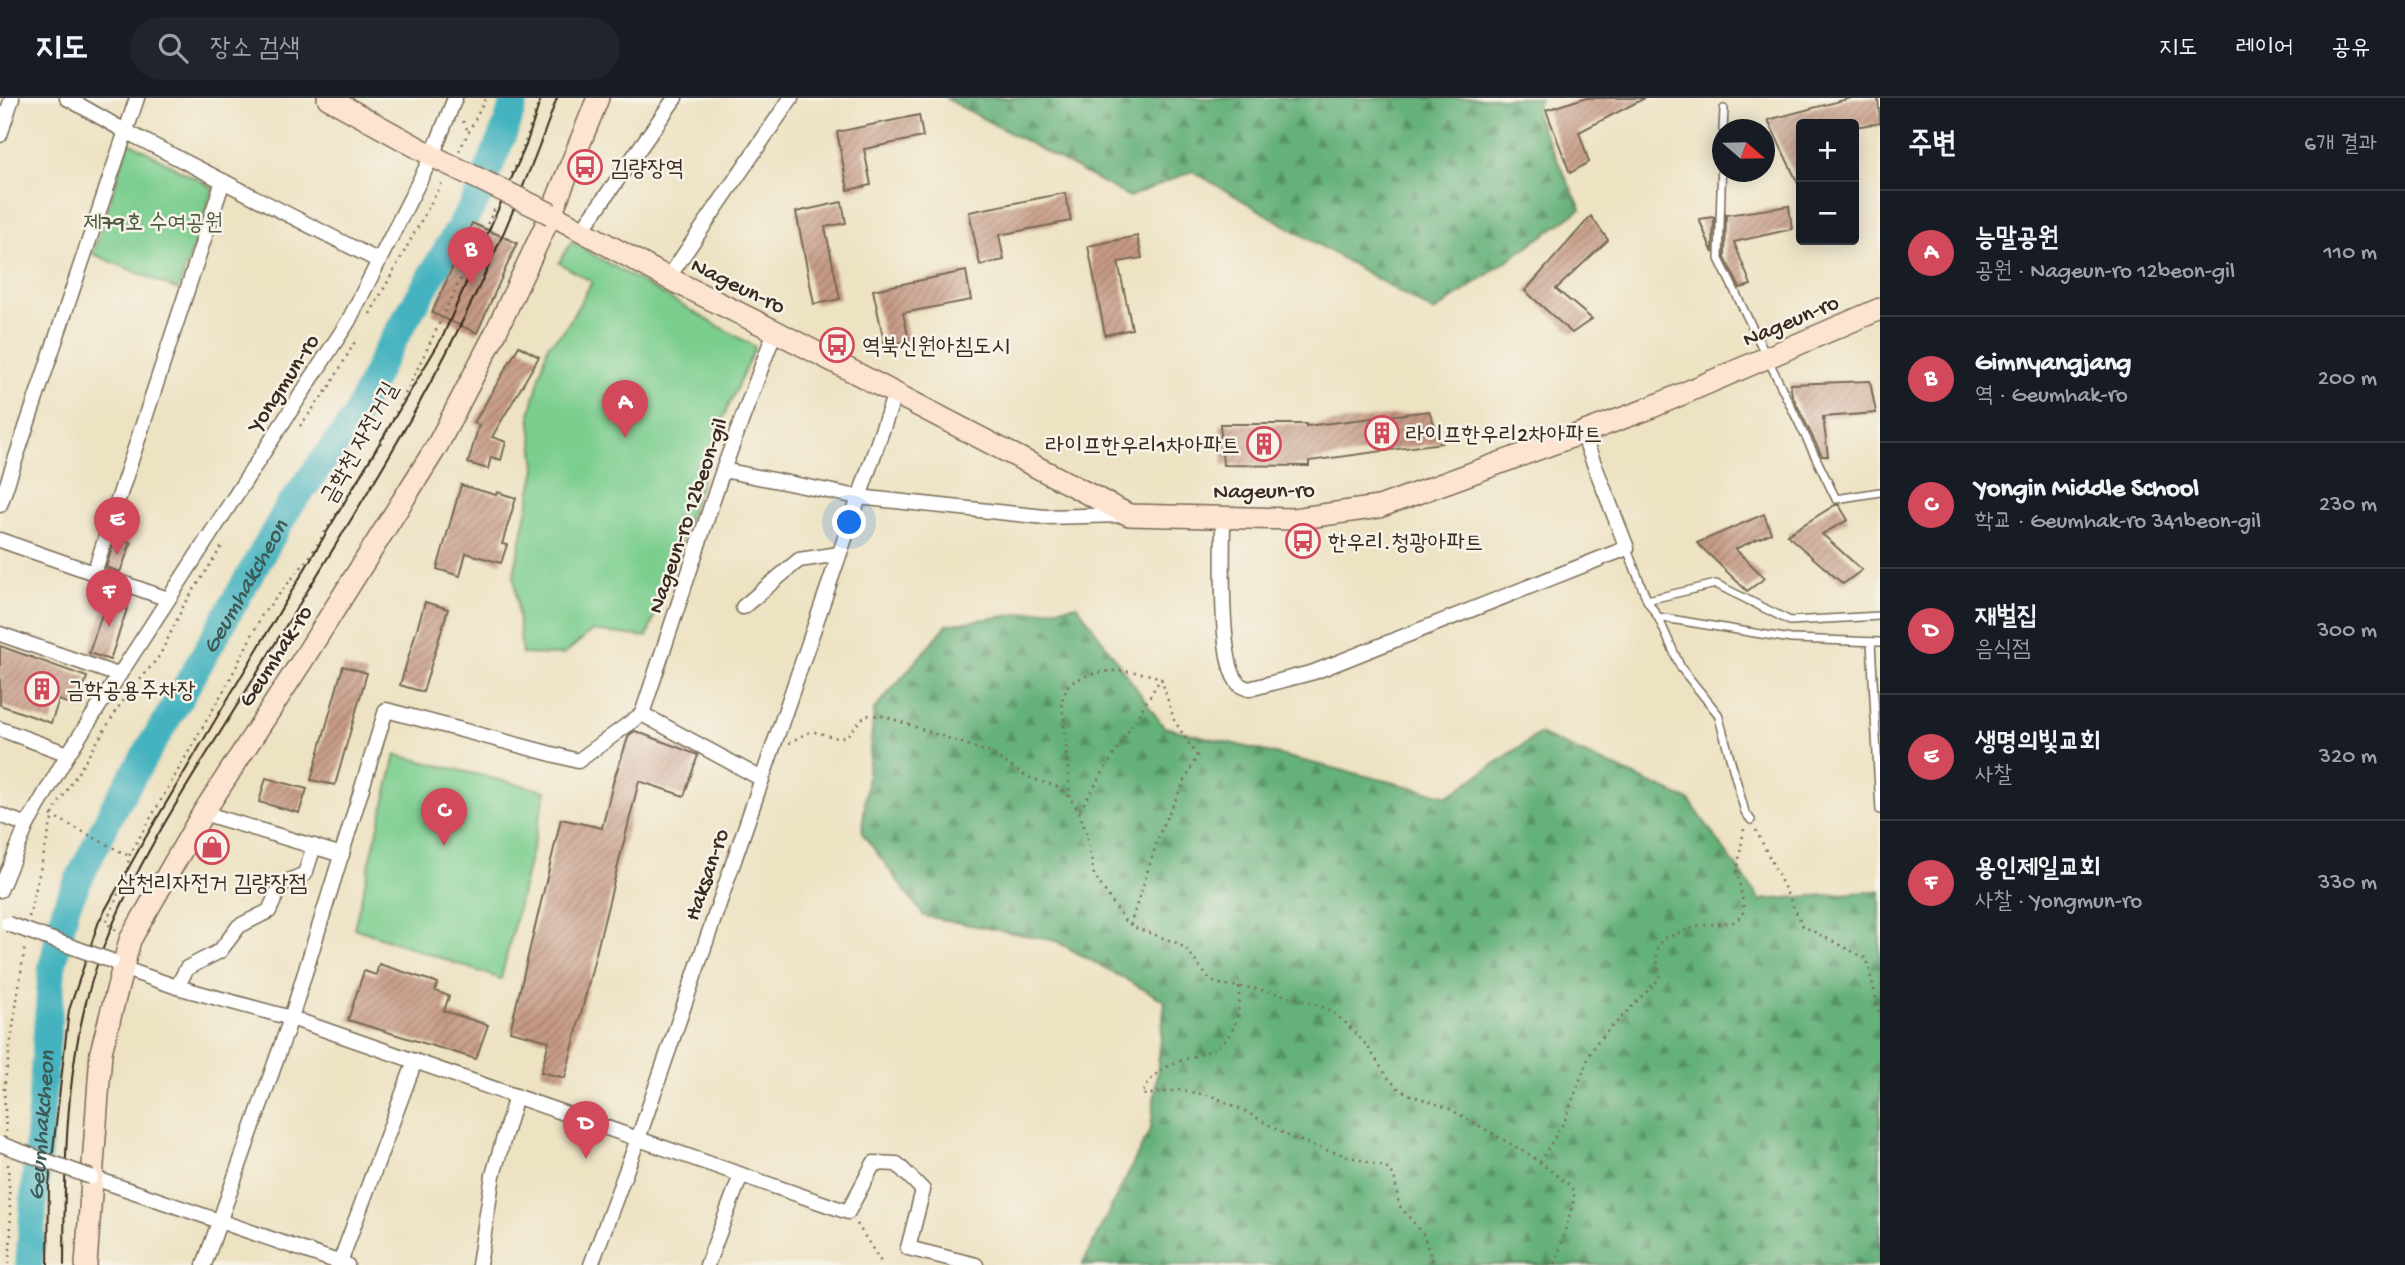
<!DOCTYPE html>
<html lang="ko">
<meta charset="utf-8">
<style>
body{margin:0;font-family:"Gochi Hand","Poor Story",sans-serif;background:#20242c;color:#f1f3f6}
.controls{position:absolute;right:21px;top:21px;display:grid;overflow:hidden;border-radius:7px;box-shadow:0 4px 18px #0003}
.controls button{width:63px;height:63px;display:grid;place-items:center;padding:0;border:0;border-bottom:2px solid #363941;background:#171b24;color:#f1f3f6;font:35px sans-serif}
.compass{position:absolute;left:1712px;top:21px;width:63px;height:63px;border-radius:50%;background:#171b24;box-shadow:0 4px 18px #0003;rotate:110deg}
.you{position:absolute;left:850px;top:425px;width:24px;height:24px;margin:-18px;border:5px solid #fff;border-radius:50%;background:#1a73e8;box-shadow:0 0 0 10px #1a73e833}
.badge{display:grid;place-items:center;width:46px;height:46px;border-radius:50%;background:#d1495b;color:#fff;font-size:23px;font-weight:700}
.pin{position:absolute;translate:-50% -58px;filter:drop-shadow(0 2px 4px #0008)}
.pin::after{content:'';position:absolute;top:37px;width:24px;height:21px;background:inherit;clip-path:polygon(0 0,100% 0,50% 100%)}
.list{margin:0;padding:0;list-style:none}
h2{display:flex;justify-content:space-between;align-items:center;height:91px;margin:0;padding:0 28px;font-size:30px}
h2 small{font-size:23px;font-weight:400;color:#9ea1a6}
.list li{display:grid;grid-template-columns:46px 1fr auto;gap:21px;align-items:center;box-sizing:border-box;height:126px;padding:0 28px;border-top:2px solid #363941}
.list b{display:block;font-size:26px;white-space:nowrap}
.list p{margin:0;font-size:23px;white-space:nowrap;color:#9ea1a6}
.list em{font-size:23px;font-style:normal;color:#9ea1a6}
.icon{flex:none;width:38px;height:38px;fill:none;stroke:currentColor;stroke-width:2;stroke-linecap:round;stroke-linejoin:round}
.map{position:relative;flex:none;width:1880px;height:1167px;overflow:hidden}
header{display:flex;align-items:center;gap:42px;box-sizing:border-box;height:98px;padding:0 35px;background:#171b24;border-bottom:2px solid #363941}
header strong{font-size:33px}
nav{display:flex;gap:38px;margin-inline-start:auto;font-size:24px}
.search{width:490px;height:63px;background:#20242c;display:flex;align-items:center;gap:18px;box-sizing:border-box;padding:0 24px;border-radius:38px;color:#9ea1a6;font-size:26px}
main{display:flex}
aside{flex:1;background:#171b24}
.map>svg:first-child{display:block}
</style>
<header>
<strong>지도</strong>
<div class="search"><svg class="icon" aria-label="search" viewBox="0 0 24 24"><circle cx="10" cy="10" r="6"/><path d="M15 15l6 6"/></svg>장소 검색</div>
<nav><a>지도</a><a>레이어</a><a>공유</a></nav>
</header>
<main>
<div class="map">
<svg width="1880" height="1167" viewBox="0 0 1880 1167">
<defs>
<pattern id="forest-firs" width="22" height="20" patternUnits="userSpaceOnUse" patternTransform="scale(1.75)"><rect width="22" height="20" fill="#65b17a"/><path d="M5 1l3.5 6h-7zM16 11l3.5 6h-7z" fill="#549063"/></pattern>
<pattern id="building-hatch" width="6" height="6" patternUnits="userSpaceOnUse" patternTransform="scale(1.75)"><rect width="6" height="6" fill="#c69a85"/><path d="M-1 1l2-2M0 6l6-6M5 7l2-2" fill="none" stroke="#a27e6c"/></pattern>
</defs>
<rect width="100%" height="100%" fill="#f7f3e8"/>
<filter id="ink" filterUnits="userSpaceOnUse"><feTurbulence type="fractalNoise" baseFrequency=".0143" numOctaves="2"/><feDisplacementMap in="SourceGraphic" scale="14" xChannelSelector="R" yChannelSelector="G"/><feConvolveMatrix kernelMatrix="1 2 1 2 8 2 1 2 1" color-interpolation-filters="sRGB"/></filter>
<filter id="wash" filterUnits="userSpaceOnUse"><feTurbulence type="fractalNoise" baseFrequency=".00686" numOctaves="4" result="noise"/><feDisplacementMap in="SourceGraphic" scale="28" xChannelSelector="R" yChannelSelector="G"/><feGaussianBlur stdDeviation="1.57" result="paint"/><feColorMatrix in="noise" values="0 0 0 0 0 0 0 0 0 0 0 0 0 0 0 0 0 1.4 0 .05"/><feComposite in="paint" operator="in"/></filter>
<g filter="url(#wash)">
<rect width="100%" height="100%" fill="#ede2c2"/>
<g fill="#7cce8f" stroke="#5c7c56" stroke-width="2">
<polygon points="129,44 213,90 178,192 93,156"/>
<polygon points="571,144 755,249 725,316 647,539 592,533 563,557 522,556 514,476 536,370 530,316 548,247 564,233 592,184 559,165"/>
<polygon points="396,657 546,693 501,881 354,830"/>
</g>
<g fill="url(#forest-firs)" stroke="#506e4c" stroke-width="2">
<polygon points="945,0 1540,0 1535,16 1581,111 1434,214 1192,73 1129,99"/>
<polygon points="1077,507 1164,629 1448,698 1539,636 1689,702 1760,802 1880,793 1880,1167 1082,1167 1151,1030 1165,903 1056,843 924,818 862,735 874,612 947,527"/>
</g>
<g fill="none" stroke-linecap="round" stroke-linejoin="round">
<path stroke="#45b3bf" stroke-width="28" id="s1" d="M29,1167L52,870L66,808L114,709L179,601L288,410L354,322L384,258L476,102L507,26L515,0"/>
</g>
<g id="blocks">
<g fill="url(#building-hatch)">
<polygon points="1584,0 1645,0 1579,34 1589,64 1570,75 1546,12"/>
<polygon points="1851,0 1878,0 1880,25 1854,29 1854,26 1801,26 1801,92 1768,22"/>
<polygon points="919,17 923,39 864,51 871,87 848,92 837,34"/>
<polygon points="1065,95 1071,123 999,137 1004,162 980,167 969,114"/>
<polygon points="842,104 846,125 825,129 840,201 814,206 796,114"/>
<polygon points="1789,108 1792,131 1734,144 1751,187 1740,190 1725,160 1726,117"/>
<polygon points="1591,118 1608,142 1556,191 1592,221 1572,235 1525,193"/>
<polygon points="1714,119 1713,155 1699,121"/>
<polygon points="472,125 517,145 477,235 432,215"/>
<polygon points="1137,138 1142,160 1118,164 1132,231 1105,237 1088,148"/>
<polygon points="966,173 971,202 903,215 909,242 885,248 873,192"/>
<polygon points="519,248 539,259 492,339 506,344 501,362 491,359 488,371 468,365 479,327 474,325"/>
<polygon points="1870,283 1876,315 1823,319 1828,358 1822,358 1792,297 1790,286"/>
<polygon points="1429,313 1442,345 1309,363 1309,368 1223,367 1220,326 1306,326 1306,328"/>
<polygon points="461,387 496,397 497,394 516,400 502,446 507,447 501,465 466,455 460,478 437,471"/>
<polygon points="1835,407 1839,407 1848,422 1822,436 1862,472 1843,486 1787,437"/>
<polygon points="1764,416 1771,435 1735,451 1765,480 1747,493 1697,445"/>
<polygon points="116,438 131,445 120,474 106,469"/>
<polygon points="109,495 130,502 110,562 89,555"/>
<polygon points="425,504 448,511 423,594 400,587"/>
<polygon points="0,548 87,579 77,609 59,602 51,625 0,607"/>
<polygon points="343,568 367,575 335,687 311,682"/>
<polygon points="635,633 698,657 684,698 639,683 565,980 541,974 549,943 510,933 561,721 602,730 614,681 629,637"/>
<polygon points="266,680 307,691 299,715 259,704"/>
<polygon points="379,866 438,885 435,893 449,898 444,913 488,927 476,961 348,922 364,873 376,877"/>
</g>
</g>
</g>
<g filter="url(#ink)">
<use href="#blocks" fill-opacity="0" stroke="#796a57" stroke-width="2"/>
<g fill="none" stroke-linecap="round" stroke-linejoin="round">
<g stroke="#796a57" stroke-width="10">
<g id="lane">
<polyline points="1723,32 1724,11"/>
<polyline points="1722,59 1719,161 1836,401 1880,394"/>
<polyline points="1627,451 1647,502 1716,486 1790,523 1880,518"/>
<polyline points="1647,502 1658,519 1791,541 1880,544"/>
<polyline points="1658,519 1681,570 1718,616 1745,714 1751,722"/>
<polyline points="1871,544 1880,712"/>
</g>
</g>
<g stroke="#796a57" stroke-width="17">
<g id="street">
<polyline points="67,0 125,33 379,163"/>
<polyline points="0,37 12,0"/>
<polyline points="582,132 675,0"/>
<polyline points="668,180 791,0"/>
<polyline points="723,372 858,399 1045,419 1124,417"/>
<polyline points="0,407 137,0"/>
<path d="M1223,419C1223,453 1219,558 1236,582C1239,588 1243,589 1249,591L1314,574L1627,450L1582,335"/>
<polyline points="0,442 168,501"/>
<polyline points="94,475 223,83"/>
<polyline points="743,509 799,462 839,456"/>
<polyline points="0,536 118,577"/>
<polyline points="642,616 723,372 775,233"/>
<polyline points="0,631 68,656"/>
<polyline points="203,715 342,757"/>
<polyline points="0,717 27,727"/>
<polyline points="0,792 27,727 68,656 348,224 432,58 455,0"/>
<polyline points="116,866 122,870 177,889 291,920 848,1114 874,1065 897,1066 923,1092 908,1150 976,1167"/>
<polyline points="177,889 187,870 220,853 239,828 269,813 279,791 286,784 305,776 314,748"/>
<polyline points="91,1079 347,1167"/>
<polyline points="204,1167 291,920 386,612 578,663 642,616 762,681"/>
<polyline points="339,1167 415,963"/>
<polyline points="479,1167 493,1077 516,998"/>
<polyline points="591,1167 638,1041 895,295"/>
<polyline points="707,1167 741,1077"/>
</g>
</g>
<g stroke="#796a57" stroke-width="24">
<g id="secondary">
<polyline points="328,0 442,63"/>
<polyline points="551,116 668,180 775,233 1129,417 1294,421 1379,409 1645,312 1880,211"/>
<polyline points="86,1167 101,954 130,842 203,715 302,563 437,348 494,238 551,116 598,0"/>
</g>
</g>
<g stroke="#796a57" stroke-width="2.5" stroke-dasharray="2 5" stroke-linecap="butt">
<polyline points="463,23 469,35"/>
<polyline points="459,53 486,0"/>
<polyline points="512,76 520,59 540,0"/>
<polyline points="370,216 443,83"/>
<polyline points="300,328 330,288 357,240"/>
<path d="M789,645C797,642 806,633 815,634C826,635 835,644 847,637C854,632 859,623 866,617L884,618L990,655L1028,679L1058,689L1070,700L1079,713L1087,738L1094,777L1125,823L1136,830L1177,845L1186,851L1210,882L1219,886L1257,891L1300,901L1328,911L1346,925L1368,949L1388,980L1398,990L1408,996L1448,1010L1530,1057L1569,1087L1574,1093V1102L1555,1167"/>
<path d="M1070,699L1062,602L1068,587C1095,569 1130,570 1161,580"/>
<polyline points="1080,712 1161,580"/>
<polyline points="51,717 129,758"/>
<polyline points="1756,732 1803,828 1867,861 1880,918"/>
<polyline points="29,819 54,713 120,607 160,557 183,509 224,445"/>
<polyline points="1130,827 1162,729 1197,658 1174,622 1161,580"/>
<polyline points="116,832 106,825 127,775 129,758 228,585 262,517 309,460 385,338 495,110"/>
<path d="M1239,889C1244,983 1165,938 1142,997L1181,992L1212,998L1243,1012L1290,1039L1323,1051L1385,1069L1394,1077L1399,1107L1423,1136L1434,1167"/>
<polyline points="6,1034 4,990 25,847"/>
<polyline points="1540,1064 1565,1022 1589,958 1597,944 1660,880 1656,854 1659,846 1665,840 1698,828 1733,824 1742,818 1744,810 1737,773 1744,731"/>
<polyline points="8,1066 11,1133 9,1167"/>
<polyline points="857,1126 883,1167"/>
</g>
<use href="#lane" stroke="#fff" stroke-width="7"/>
<use href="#street" stroke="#fff" stroke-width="14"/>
<use href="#secondary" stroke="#fde4d1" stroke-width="21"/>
<g stroke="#3b2a1e" stroke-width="2">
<polyline points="48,1167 49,1087 69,912 99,823 143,744 443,238 526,47 541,0"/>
<path d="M64,1167C65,1061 64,948 104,848C143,748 207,658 262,567C331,453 405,340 464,220C499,149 530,75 557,0"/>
</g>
<g stroke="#796a57" stroke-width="17" stroke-linecap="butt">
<g id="street-bridge">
<polyline points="8,826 112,863"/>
<polyline points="0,1046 91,1079"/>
</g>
</g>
<g stroke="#796a57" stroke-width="24" stroke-linecap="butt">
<polyline id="secondary-bridge" points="442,63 551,116"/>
</g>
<use href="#street-bridge" stroke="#fff" stroke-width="14"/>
<use href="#secondary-bridge" stroke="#fde4d1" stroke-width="21"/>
</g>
</g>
<defs>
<g id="bus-ring" transform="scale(1.75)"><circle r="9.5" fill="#f7f3e8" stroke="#d1495b" stroke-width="1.5"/><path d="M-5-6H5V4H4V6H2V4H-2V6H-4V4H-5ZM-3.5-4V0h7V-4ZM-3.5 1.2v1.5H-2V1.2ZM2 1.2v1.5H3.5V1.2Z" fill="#d1495b"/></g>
<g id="building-ring" transform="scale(1.75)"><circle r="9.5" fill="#f7f3e8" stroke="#d1495b" stroke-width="1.5"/><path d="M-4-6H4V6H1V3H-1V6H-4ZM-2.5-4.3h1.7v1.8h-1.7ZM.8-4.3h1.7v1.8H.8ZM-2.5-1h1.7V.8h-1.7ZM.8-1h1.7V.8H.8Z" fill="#d1495b"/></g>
<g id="shop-ring" transform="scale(1.75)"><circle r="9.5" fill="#f7f3e8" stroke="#d1495b" stroke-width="1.5"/><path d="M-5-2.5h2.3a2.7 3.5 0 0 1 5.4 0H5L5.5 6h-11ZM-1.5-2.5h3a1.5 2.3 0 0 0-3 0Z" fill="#d1495b"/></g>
</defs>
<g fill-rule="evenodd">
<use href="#bus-ring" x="585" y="69"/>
<use href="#bus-ring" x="837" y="247"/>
<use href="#building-ring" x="1382" y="335"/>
<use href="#building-ring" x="1264" y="346"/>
<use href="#bus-ring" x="1303" y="443"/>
<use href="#building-ring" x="42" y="591"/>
<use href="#shop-ring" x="212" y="749"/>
</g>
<g text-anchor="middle" stroke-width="5" stroke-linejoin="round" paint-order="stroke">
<g font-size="23" fill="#3b2a1e" stroke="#f7f3e8" text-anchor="start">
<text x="610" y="77">김량장역</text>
<text x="862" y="255">역북신원아침도시</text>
<text x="1406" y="343">라이프한우리2차아파트</text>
<text x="1240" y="354" text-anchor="end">라이프한우리1차아파트</text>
<text x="1328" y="451">한우리.청광아파트</text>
<text x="66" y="599">금학공용주차장</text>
<text x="212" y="792" text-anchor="middle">삼천리자전거 김량장점</text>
</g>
<g font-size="23" fill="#4e5b40" stroke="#f7f3e8">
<text x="153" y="131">제79호 수여공원</text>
</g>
<g font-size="23" fill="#3b2a1e" stroke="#f7f3e8">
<text transform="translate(739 186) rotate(26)" y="8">Nageun-ro</text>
<text transform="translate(1790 221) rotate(-23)" y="8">Nageun-ro</text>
<text transform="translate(282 284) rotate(-57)" y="8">Yongmun-ro</text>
<text transform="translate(358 344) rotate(-61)" y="8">금학천 자전거길</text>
<text transform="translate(1264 391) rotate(-1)" y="8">Nageun-ro</text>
<text transform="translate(686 417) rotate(-71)" y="8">Nageun-ro 12beon-gil</text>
<text transform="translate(274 557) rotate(-57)" y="8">Geumhak-ro</text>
<text transform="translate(705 776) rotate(-71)" y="8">Haksan-ro</text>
</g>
<g font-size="24" font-style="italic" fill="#3e5a56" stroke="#f7f3e8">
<text dy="8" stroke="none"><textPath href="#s1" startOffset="728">Geumhakcheon</textPath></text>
<text dy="8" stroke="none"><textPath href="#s1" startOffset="140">Geumhakcheon</textPath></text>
</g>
</g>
</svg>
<div class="controls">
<button>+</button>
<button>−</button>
</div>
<svg class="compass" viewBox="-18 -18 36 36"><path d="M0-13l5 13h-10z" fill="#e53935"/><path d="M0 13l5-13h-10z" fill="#9ea1a6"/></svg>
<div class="you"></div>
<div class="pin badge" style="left:625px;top:340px">A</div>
<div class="pin badge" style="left:471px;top:187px">B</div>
<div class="pin badge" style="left:444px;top:748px">C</div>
<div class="pin badge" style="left:586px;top:1061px">D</div>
<div class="pin badge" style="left:117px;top:457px">E</div>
<div class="pin badge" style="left:109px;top:529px">F</div>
</div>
<aside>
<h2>주변<small>6개 결과</small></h2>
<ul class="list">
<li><span class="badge">A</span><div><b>능말공원</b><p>공원 · Nageun-ro 12beon-gil</p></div><em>110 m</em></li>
<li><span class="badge">B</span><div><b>Gimnyangjang</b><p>역 · Geumhak-ro</p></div><em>200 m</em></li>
<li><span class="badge">C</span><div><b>Yongin Middle School</b><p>학교 · Geumhak-ro 341beon-gil</p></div><em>230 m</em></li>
<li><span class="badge">D</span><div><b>재벌집</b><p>음식점</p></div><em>300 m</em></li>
<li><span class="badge">E</span><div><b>생명의빛교회</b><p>사찰</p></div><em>320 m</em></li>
<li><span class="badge">F</span><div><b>용인제일교회</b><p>사찰 · Yongmun-ro</p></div><em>330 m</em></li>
</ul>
</aside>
</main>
